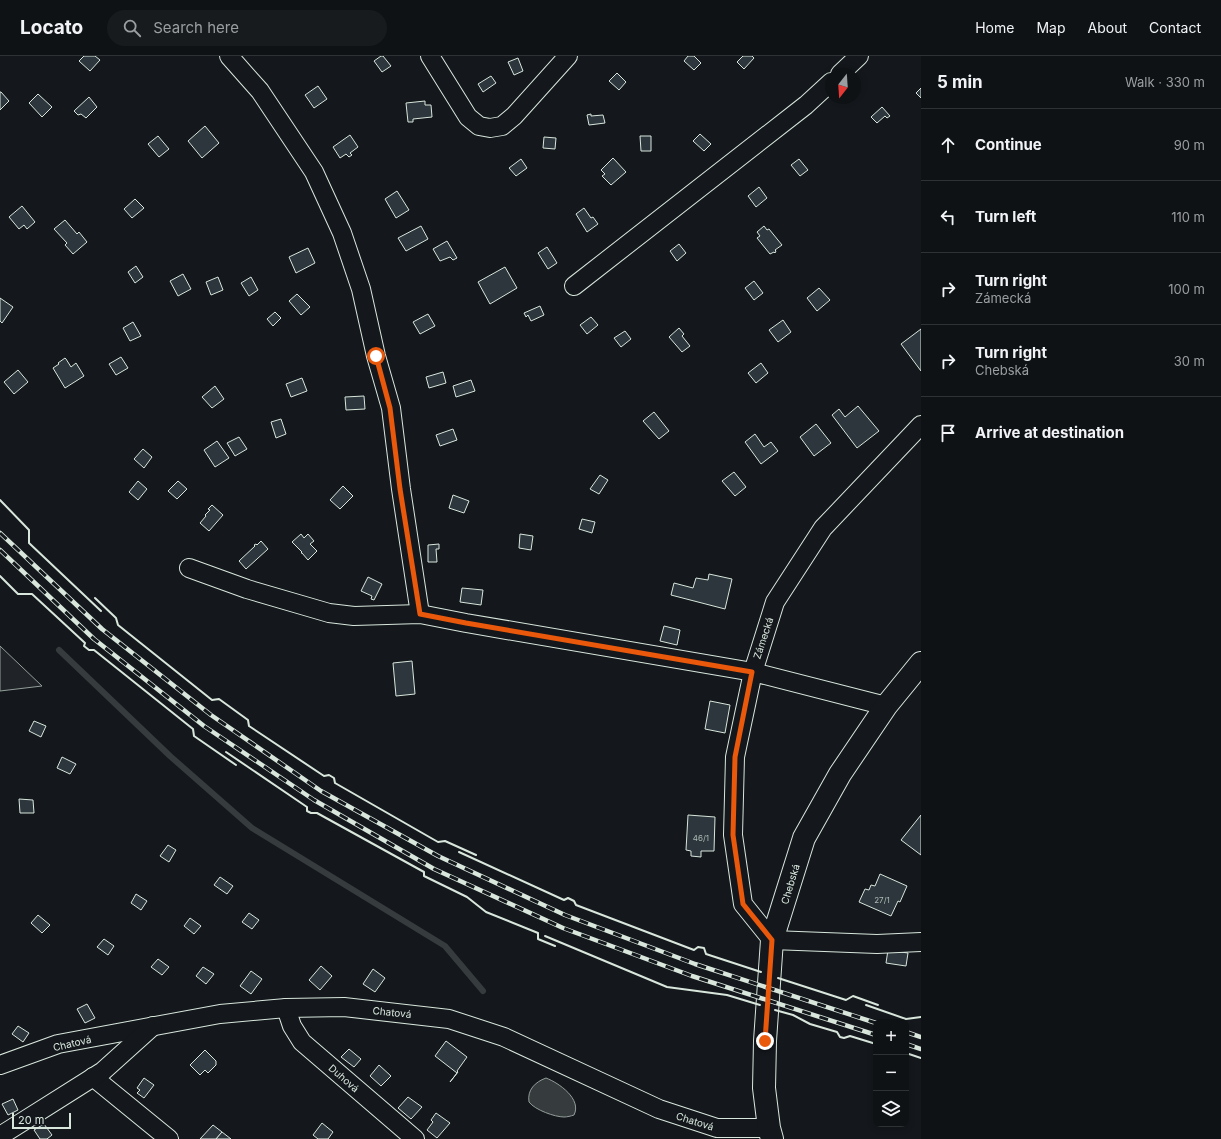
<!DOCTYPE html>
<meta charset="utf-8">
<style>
body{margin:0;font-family:Inter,sans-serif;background:#181b1e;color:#f1f3f6}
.controls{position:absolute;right:12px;bottom:12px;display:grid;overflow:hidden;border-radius:8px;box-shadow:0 2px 6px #0003}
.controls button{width:36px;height:36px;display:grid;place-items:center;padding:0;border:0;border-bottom:1px solid #2f3234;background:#0f1215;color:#f1f3f6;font:20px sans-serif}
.compass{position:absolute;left:825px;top:12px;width:36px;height:36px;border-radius:50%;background:#0f1215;box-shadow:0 2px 6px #0003;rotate:197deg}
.scale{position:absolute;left:12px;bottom:10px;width:59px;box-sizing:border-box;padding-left:4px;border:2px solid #d8e6dc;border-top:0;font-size:11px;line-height:14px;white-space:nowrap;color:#d8e6dc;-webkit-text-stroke:3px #14181c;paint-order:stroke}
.stop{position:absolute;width:12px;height:12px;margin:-9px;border:3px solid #ea580c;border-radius:50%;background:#fff}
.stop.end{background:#ea580c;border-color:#fff;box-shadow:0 1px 4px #0008}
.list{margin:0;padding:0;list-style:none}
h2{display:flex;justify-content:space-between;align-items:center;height:52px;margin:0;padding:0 16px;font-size:17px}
h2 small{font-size:13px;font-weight:400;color:#9b9ea0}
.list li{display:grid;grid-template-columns:26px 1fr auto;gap:12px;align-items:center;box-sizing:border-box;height:72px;padding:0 16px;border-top:1px solid #2f3234}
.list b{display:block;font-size:15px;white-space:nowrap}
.list p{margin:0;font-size:13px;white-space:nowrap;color:#9b9ea0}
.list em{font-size:13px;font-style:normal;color:#9b9ea0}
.icon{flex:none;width:22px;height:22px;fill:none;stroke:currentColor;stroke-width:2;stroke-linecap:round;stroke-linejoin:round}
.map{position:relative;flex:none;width:921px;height:1083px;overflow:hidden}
header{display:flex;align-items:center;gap:24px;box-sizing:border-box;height:56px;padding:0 20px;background:#0f1215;border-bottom:1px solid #2f3234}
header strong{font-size:19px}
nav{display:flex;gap:22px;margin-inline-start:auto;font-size:14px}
.search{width:280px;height:36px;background:#181b1e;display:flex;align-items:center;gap:10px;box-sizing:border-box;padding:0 14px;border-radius:22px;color:#9b9ea0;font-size:15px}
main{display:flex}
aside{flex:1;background:#0f1215}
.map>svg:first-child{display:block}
</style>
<header>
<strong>Locato</strong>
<div class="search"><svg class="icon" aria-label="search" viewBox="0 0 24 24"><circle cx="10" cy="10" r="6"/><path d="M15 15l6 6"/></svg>Search here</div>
<nav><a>Home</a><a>Map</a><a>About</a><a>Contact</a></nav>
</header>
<main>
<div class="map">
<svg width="921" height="1083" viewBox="0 0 921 1083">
<rect width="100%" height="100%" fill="#14181c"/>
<polygon fill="#202428" stroke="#939e99" points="0,590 42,630 0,635"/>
<path fill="#363b3e" stroke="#939e99" d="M546,1022C559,1027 582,1043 574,1059C571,1060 567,1061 564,1061C555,1061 535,1054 529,1046C527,1034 535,1026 546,1022Z"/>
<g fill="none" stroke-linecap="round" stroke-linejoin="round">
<polyline stroke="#363b3e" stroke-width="6" points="59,594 170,700 252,772 445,890 483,935"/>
</g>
<g fill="#2c363c" stroke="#d8e6dc">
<polygon points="84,0 95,0 100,4 90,15 79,5"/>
<polygon points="381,0 383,0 391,10 382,16 374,5"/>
<polygon points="688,0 694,0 701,7 694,14 684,5"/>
<polygon points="743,0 752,0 754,2 744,13 737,6"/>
<polygon points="518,2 523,15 514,19 508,6"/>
<polygon points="617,17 626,26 619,34 609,25"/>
<polygon points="491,20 496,27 483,36 478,28"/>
<polygon points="318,30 327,43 314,52 305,39"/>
<polygon points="921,32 921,42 916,37"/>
<polygon points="0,36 1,36 9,45 0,54"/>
<polygon points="38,38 52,51 42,61 29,47"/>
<polygon points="89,41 97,51 86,62 81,58 78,59 74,55"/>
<polygon points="425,45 425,49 431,49 432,61 413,63 413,66 408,66 406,47"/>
<polygon points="882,51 890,60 887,62 885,60 877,67 871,61"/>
<polygon points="591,58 591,60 603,59 605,67 589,69 587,59"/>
<polygon points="205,70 219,87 202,102 188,85"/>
<polygon points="700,78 711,88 704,95 693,85"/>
<polygon points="350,79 358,91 350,97 352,99 349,101 346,98 340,102 333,91"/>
<polygon points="158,80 169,93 159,101 148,88"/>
<polygon points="640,80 651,80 651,95 641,95"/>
<polygon points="544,81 556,82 555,93 543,92"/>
<polygon points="613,102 626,116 611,129 602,120 605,118 601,114"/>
<polygon points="521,103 527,112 516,120 509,112"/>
<polygon points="799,103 808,114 800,120 791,109"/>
<polygon points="759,131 767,142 756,151 748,140"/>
<polygon points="397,135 409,154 396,162 385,143"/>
<polygon points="135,143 144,152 132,162 124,153"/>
<polygon points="22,150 35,166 27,173 24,169 19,173 9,161"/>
<polygon points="584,152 591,162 593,161 598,168 587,176 576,158"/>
<polygon points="65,164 77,178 79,176 87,186 73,198 65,189 67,187 54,173"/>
<polygon points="421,170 428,183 406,195 398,182"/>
<polygon points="764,170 767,174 769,173 782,189 775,194 776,195 775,197 774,196 770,198 757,182 760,180 757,176"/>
<polygon points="447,185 457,202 453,204 450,201 440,205 433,193"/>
<polygon points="679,188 686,197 677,205 670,195"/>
<polygon points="547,191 557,207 548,213 538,197"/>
<polygon points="308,192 315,207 296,217 289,201"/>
<polygon points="136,210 143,221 135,227 128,216"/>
<polygon points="505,211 517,232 490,248 478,226"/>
<polygon points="183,218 191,233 178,240 170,225"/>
<polygon points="218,221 223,234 211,239 206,226"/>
<polygon points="251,221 258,234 249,240 241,227"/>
<polygon points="754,225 763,237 754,244 745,232"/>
<polygon points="819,232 830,244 817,255 807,242"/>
<polygon points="297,238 310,251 301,259 289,245"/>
<polygon points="0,242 13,251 2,267 0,265"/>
<polygon points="540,250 544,259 531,265 528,259 526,261 524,257"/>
<polygon points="275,256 281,262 273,270 267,263"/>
<polygon points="428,258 435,270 420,278 413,266"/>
<polygon points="591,261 598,269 587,278 580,269"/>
<polygon points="783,264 791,276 778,286 769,274"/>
<polygon points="133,266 141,280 130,285 123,272"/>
<polygon points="679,272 684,278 682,280 690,290 682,296 669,281"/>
<polygon points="921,273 921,315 901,288"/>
<polygon points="625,275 631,283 621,291 614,282"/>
<polygon points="121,301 128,312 116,319 109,308"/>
<polygon points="65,302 66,303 71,311 76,307 84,320 65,332 53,312 59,308 58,307"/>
<polygon points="761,307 768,317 756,327 748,317"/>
<polygon points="18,314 28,326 14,338 4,326"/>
<polygon points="443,316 446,327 429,332 426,321"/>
<polygon points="302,322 307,335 291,341 286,328"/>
<polygon points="471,324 475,335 456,341 453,330"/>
<polygon points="215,330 224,343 212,352 202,341"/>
<polygon points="364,340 365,353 346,354 345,341"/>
<polygon points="858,350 879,375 857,392 832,359 839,353 845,361"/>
<polygon points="654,356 669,375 659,383 643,365"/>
<polygon points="281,363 286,378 276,382 271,366"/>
<polygon points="816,368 831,387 814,400 800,381"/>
<polygon points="453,373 457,384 440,390 436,379"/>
<polygon points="755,378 764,391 771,386 778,395 761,408 745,386"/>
<polygon points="239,381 247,393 235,400 227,387"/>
<polygon points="217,385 229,402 215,411 204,394"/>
<polygon points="143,393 152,401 144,412 134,403"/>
<polygon points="734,416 746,431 735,440 722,425"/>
<polygon points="600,419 608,424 599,438 590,433"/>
<polygon points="138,425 147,433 138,444 129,436"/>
<polygon points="178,425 187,433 177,443 168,435"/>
<polygon points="343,430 353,440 340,453 330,444"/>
<polygon points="453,439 469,445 464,457 449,452"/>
<polygon points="212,449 223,459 209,475 200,467 206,460 205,459 210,454 208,453"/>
<polygon points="582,463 595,466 592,477 579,473"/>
<polygon points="301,478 304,482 308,478 314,485 310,488 317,495 308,504 302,497 301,497 302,496 292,486"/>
<polygon points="520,478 533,480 531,494 519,492"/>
<polygon points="261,485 268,493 246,513 239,505 255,490 254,489 256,488 257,489"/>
<polygon points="439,488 439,493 436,493 437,506 428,506 428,489"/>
<polygon points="709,518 732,523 725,553 671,539 674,527 693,532 696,522 708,524"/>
<polygon points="368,521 382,528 374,544 371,543 372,540 361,535"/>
<polygon points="462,532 483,534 481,549 460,546"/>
<polygon points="664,570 680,574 677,589 660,585"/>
<polygon points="412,605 415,638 396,640 393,607"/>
<polygon points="710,645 730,649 725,677 705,673"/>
<polygon points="34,665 46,670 41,681 29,675"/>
<polygon points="62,701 76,708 70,718 57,712"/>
<polygon points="19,743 33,744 34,757 20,757"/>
<polygon points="688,759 715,761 714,795 701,795 701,801 691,800 691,795 686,794"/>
<polygon points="921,759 921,799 901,784"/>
<polygon points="168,789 176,794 169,806 160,800"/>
<polygon points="880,818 907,830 900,846 898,845 891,860 859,846 865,833 869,834 871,829 875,830"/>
<polygon points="220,821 233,830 227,838 214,829"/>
<polygon points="136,838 147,845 141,854 131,847"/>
<polygon points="249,857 259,864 252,873 242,866"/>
<polygon points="38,859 50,869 42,877 31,867"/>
<polygon points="190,862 201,870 194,878 184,870"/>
<polygon points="104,883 114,890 108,899 97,891"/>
<polygon points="888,894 908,897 906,910 886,907"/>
<polygon points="158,903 169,911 162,919 151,911"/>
<polygon points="321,910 332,920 320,934 309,924"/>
<polygon points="203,911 214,918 206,928 196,920"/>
<polygon points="373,913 385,922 375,936 363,928"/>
<polygon points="251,915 262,923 251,938 240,930"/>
<polygon points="87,948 95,962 85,967 77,953"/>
<polygon points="18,970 29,977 23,986 12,978"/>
<polygon points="446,985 467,1001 457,1015 458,1016 450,1026 457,1017 435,1000"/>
<polygon points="349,993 361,1003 354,1011 341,1001"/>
<polygon points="205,994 216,1005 216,1009 208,1017 205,1014 200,1019 190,1009"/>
<polygon points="379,1009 391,1020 381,1030 370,1020"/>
<polygon points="144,1022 154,1029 144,1042 137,1037 140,1034 137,1032"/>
<polygon points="408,1041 422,1051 411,1063 398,1052"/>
<polygon points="13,1043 18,1054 8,1059 2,1048"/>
<polygon points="436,1057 450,1067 437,1082 427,1074 433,1066 431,1064"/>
<polygon points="322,1067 333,1076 328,1083 318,1083 313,1079"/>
<polygon points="44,1068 52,1079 47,1083 40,1083 34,1074"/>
<polygon points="213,1069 222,1076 216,1083 200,1083"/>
<polygon points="222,1076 231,1083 216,1083"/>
</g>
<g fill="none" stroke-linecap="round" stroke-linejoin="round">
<g stroke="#d8e6dc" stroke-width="20">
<g id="street">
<polyline points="229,0 260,35 314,116 342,177 361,233 376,300 391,352 401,433 420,558"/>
<polyline points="430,0 468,61 479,70 490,72 502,70 514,60 568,0"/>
<polyline points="840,18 859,0"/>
<polyline points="574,230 806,49 831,26"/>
<polyline points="921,369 823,472 775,546 753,616 735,701 733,779 743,848 772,884 877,888 921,886"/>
<polyline points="189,512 247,533 329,557 354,560 420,558 466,567 753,616 886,650"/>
<polyline points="286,952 292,970 302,986 415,1083"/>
<polyline points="0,1009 58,988 220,958 286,952 344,951 449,963 504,981 659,1053 717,1072 769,1072"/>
<polyline points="93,1021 169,1083"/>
<polyline points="0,1080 103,1015 153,970"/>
</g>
</g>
<g stroke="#d8e6dc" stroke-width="24">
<polyline id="secondary" points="772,1083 769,1072 764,1032 765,985 772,884 804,782 840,718 886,650 921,607"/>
</g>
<use href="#street" stroke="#14181c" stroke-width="18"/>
<use href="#secondary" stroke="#14181c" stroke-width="22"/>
<g stroke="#d8e6dc" stroke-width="4.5">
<g id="rail">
<polyline points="0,477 102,573 211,659 321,735 438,800 565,859 695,908 876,967"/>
<polyline points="0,494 94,583 204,670 314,744 434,813 563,872 692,920 876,979"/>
<polyline points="906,976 921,981"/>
<polyline points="906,988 921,993"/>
</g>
</g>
<use href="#rail" stroke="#14181c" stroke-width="3" stroke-dasharray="9" stroke-linecap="butt"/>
<g stroke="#d8e6dc" stroke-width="2">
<polyline points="0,444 29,474 29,487 101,555"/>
<polyline points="0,520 18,538 32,538 85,587 84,590 89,594 94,594 193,673 194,680 236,709"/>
<polyline points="95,542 116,562 118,569 212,644 219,643 248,664 249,670 324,720 329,719 334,722 335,727 438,786 445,785 476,799"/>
<polyline points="226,696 307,751 307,755 311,757 317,757 424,816 424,820 467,841 486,856 538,877 538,883 555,890"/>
<polyline points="459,796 564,844 568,842 574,845 576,849 694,894 698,891 704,892 706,898 761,916"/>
<polyline points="545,880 667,931 727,939 760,949"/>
<polyline points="778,922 846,944 853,940 878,949"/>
<polyline points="866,949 906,963 921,961"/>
<polyline points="775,954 793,959 810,968 837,976 840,981 844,982 850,980 876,988"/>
<polyline points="906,997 921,1002"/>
</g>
</g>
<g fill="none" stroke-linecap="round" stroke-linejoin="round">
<polyline stroke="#ea580c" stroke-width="5" points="376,300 390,352 400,433 420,558 466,567 752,616 735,701 733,779 743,848 772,884 765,985"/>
</g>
<g text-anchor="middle" stroke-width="3" stroke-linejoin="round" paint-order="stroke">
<g font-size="8" fill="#adbab4">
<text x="701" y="785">46/1</text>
<text x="882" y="847">27/1</text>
</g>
<g font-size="10" fill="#d8e6dc" stroke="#14181c">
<text transform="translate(763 582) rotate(-72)" y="4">Zámecká</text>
<text transform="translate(790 828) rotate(-73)" y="4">Chebská</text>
<text transform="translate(392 956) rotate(6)" y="4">Chatová</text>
<text transform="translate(72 987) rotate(-13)" y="4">Chatová</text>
<text transform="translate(344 1022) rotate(41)" y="4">Duhová</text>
<text transform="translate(695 1065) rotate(17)" y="4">Chatová</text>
</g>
</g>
</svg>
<div class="controls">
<button>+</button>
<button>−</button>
<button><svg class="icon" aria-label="layers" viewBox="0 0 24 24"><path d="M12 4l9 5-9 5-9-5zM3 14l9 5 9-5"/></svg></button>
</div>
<svg class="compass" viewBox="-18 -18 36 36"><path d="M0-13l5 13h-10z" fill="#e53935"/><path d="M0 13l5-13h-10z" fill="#9b9ea0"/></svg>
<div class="scale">20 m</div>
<div class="stop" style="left:376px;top:300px"></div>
<div class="stop end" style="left:765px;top:985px"></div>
</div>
<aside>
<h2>5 min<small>Walk · 330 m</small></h2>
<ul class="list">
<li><svg class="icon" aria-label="ahead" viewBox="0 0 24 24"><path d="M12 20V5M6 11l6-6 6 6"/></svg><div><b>Continue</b></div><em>90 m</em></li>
<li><svg class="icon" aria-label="left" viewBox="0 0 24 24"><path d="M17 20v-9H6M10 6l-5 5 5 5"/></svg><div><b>Turn left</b></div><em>110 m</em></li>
<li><svg class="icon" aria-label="right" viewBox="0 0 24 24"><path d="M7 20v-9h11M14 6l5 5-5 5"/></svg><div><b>Turn right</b><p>Zámecká</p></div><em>100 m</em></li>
<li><svg class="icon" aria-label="right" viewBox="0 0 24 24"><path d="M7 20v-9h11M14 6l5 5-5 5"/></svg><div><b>Turn right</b><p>Chebská</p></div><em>30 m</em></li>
<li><svg class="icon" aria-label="arrive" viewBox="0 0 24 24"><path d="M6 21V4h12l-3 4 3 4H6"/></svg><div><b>Arrive at destination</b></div></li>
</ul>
</aside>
</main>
